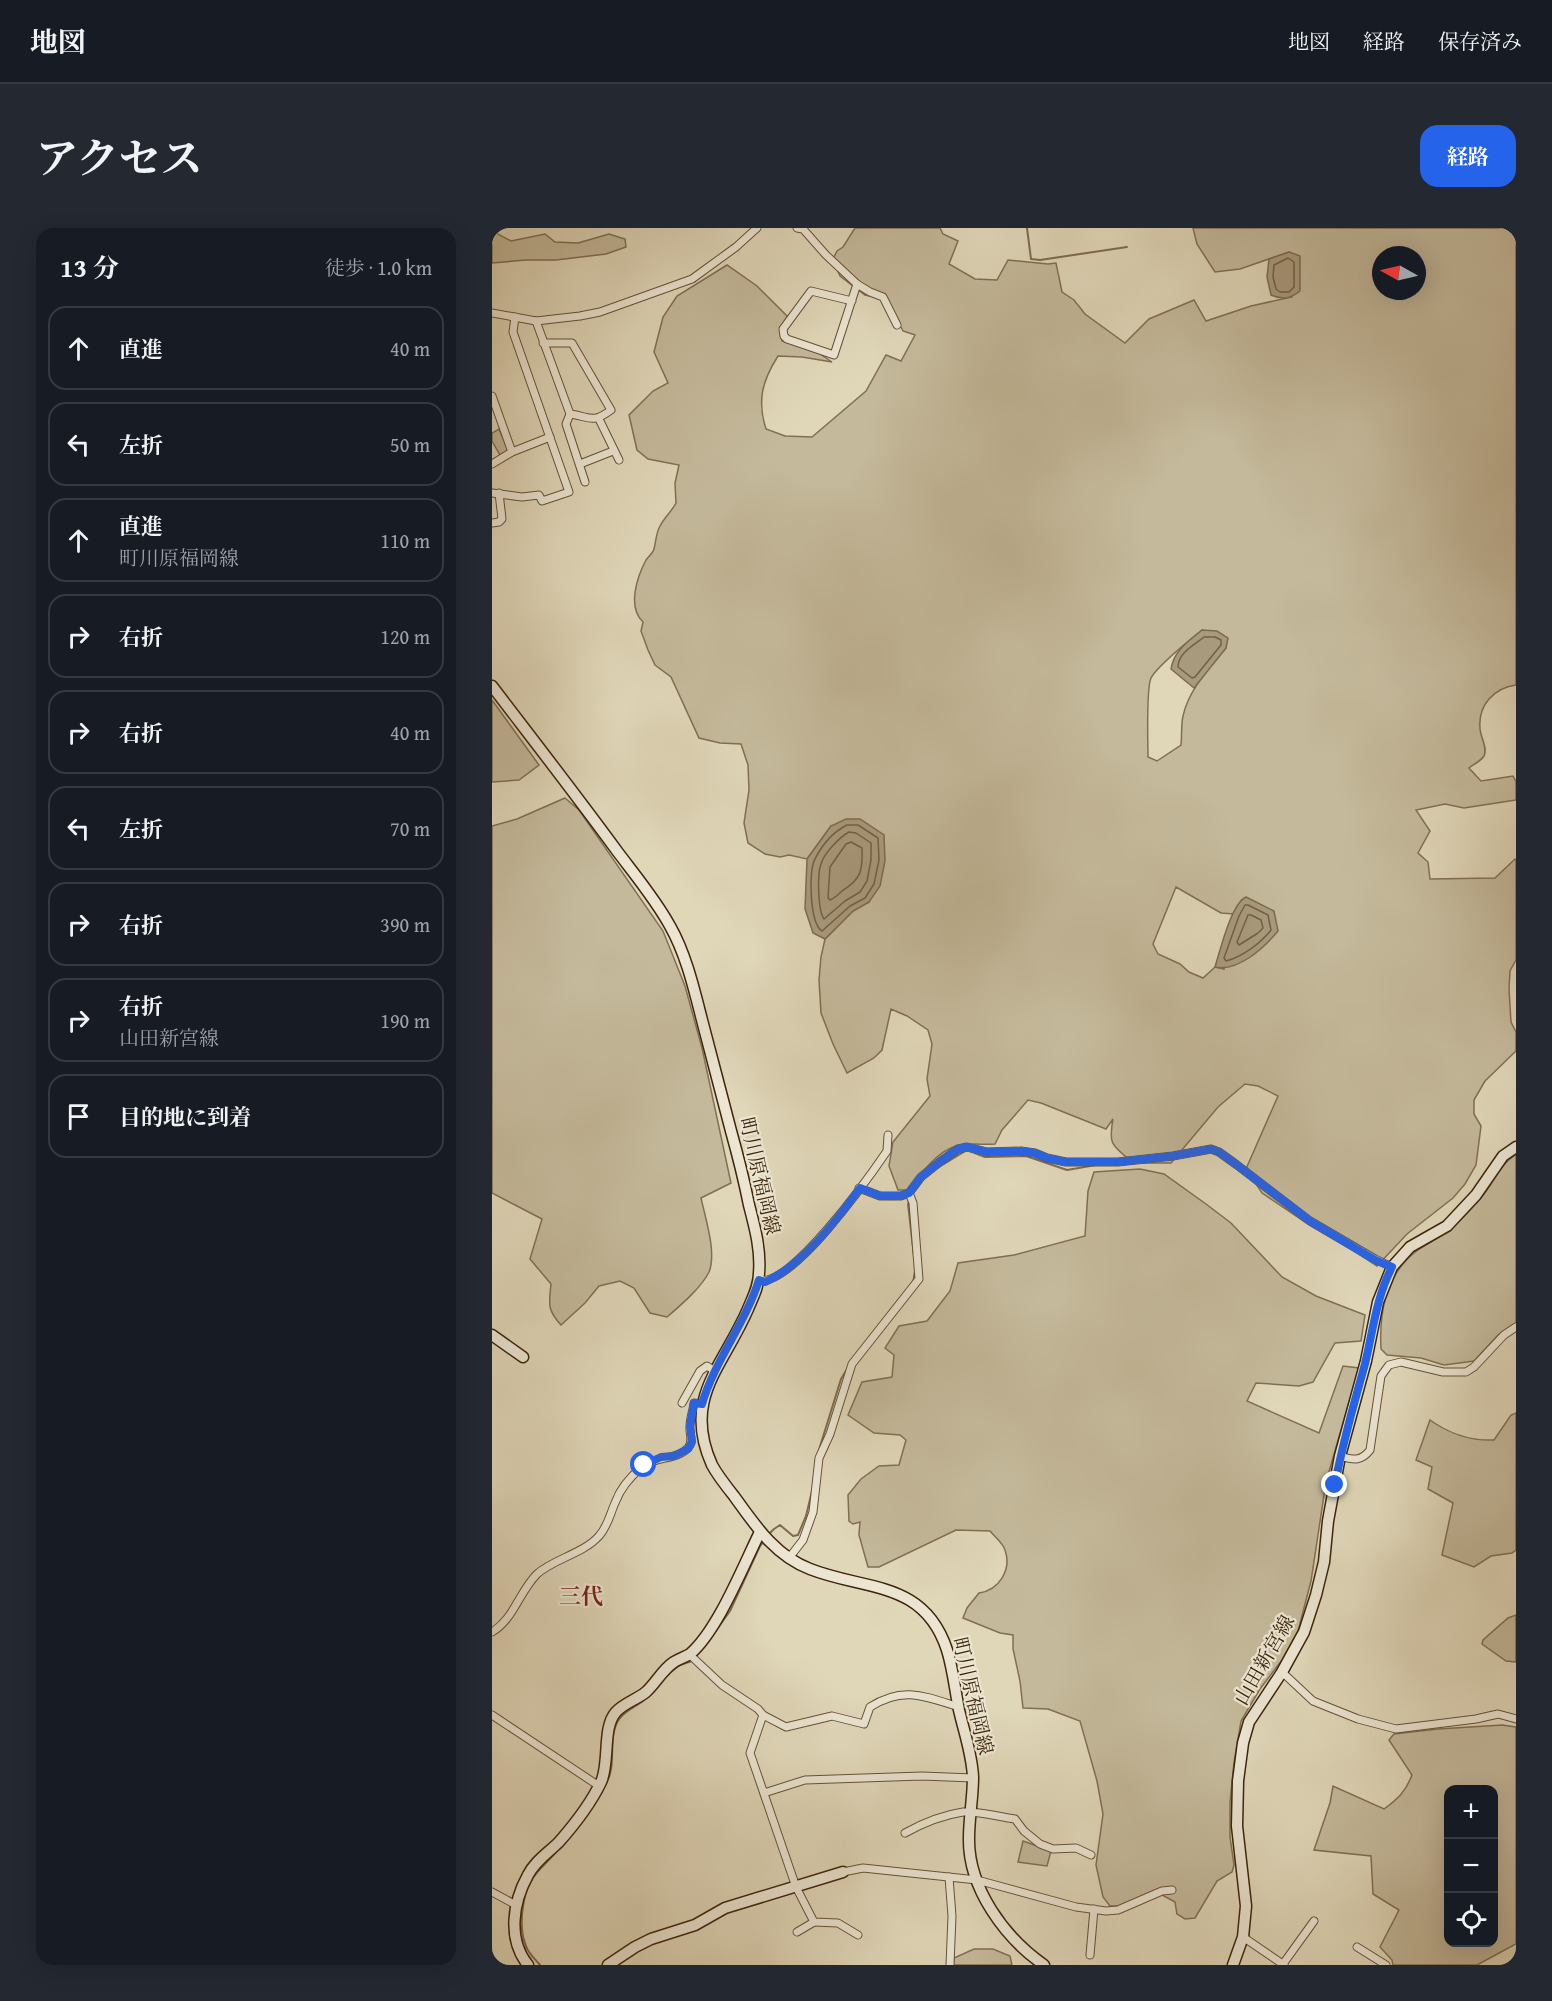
<!DOCTYPE html>
<html lang="ja">
<meta charset="utf-8">
<style>
body{margin:0;font-family:"Gentium Book Plus","Noto Serif JP",serif;background:#242831;color:#f1f3f6}
.controls{position:absolute;right:18px;bottom:18px;display:grid;overflow:hidden;border-radius:12px;box-shadow:0 6px 24px #0002}
.controls button{width:54px;height:54px;display:grid;place-items:center;padding:0;border:0;border-bottom:2px solid #363941;background:#171b24;color:#f1f3f6;font:30px sans-serif}
.compass{position:absolute;left:880px;top:18px;width:54px;height:54px;border-radius:50%;background:#171b24;box-shadow:0 6px 24px #0002;rotate:278deg}
.stop{position:absolute;width:18px;height:18px;margin:-14px;border:4px solid #2563eb;border-radius:50%;background:#fff}
.stop.end{background:#2563eb;border-color:#fff;box-shadow:0 2px 6px #0008}
.list{margin:0;padding:0;list-style:none}
h2{display:flex;justify-content:space-between;align-items:center;height:78px;margin:0;padding:0 24px;font-size:26px}
h2 small{font-size:20px;font-weight:400;color:#9ea1a6}
.list li{display:grid;grid-template-columns:39px 1fr auto;gap:18px;align-items:center;box-sizing:border-box;height:84px;margin:0 12px 12px;padding:0 12px;border:2px solid #363941;border-radius:18px}
.list b{display:block;font-size:22px;white-space:nowrap}
.list p{margin:0;font-size:20px;white-space:nowrap;color:#9ea1a6}
.list em{font-size:20px;font-style:normal;color:#9ea1a6}
.icon{flex:none;width:33px;height:33px;fill:none;stroke:currentColor;stroke-width:2;stroke-linecap:round;stroke-linejoin:round}
.map{position:relative;flex:none;width:1024px;height:1737px;overflow:hidden;border-radius:18px}
header{display:flex;align-items:center;gap:36px;box-sizing:border-box;height:84px;padding:0 30px;background:#171b24;border-bottom:2px solid #363941}
header strong{font-size:28px}
nav{display:flex;gap:33px;margin-inline-start:auto;font-size:21px}
.intro{display:flex;align-items:center;justify-content:space-between;box-sizing:border-box;height:144px;padding:0 36px}
h1{margin:0;font-size:42px}
.button{padding:15px 27px;border-radius:18px;background:#2563eb;color:#fff;font-size:21px;font-weight:700}
main{display:flex;gap:36px;padding:0 36px}
aside{flex:1;background:#171b24;border-radius:18px;box-shadow:0 6px 24px #0002}
.map>svg:first-child{display:block}
</style>
<header>
<strong>地図</strong>
<nav><a>地図</a><a>経路</a><a>保存済み</a></nav>
</header>
<div class="intro"><h1>アクセス</h1><a class="button">経路</a></div>
<main>
<aside>
<h2>13 分<small>徒歩 · 1.0 km</small></h2>
<ul class="list">
<li><svg class="icon" aria-label="ahead" viewBox="0 0 24 24"><path d="M12 20V5M6 11l6-6 6 6"/></svg><div><b>直進</b></div><em>40 m</em></li>
<li><svg class="icon" aria-label="left" viewBox="0 0 24 24"><path d="M17 20v-9H6M10 6l-5 5 5 5"/></svg><div><b>左折</b></div><em>50 m</em></li>
<li><svg class="icon" aria-label="ahead" viewBox="0 0 24 24"><path d="M12 20V5M6 11l6-6 6 6"/></svg><div><b>直進</b><p>町川原福岡線</p></div><em>110 m</em></li>
<li><svg class="icon" aria-label="right" viewBox="0 0 24 24"><path d="M7 20v-9h11M14 6l5 5-5 5"/></svg><div><b>右折</b></div><em>120 m</em></li>
<li><svg class="icon" aria-label="right" viewBox="0 0 24 24"><path d="M7 20v-9h11M14 6l5 5-5 5"/></svg><div><b>右折</b></div><em>40 m</em></li>
<li><svg class="icon" aria-label="left" viewBox="0 0 24 24"><path d="M17 20v-9H6M10 6l-5 5 5 5"/></svg><div><b>左折</b></div><em>70 m</em></li>
<li><svg class="icon" aria-label="right" viewBox="0 0 24 24"><path d="M7 20v-9h11M14 6l5 5-5 5"/></svg><div><b>右折</b></div><em>390 m</em></li>
<li><svg class="icon" aria-label="right" viewBox="0 0 24 24"><path d="M7 20v-9h11M14 6l5 5-5 5"/></svg><div><b>右折</b><p>山田新宮線</p></div><em>190 m</em></li>
<li><svg class="icon" aria-label="arrive" viewBox="0 0 24 24"><path d="M6 21V4h12l-3 4 3 4H6"/></svg><div><b>目的地に到着</b></div></li>
</ul>
</aside>
<div class="map">
<svg width="1024" height="1737" viewBox="0 0 1024 1737">
<rect width="100%" height="100%" fill="#e0d7b9"/>
<filter id="stains"><feTurbulence type="fractalNoise" baseFrequency=".00333" numOctaves="4"/><feColorMatrix values="0 0 0 0 .2 0 0 0 0 .09 0 0 0 0 .02 0 0 0 .5 -.17"/></filter>
<radialGradient id="worn" r=".72"><stop offset=".6" stop-color="#630" stop-opacity="0"/><stop offset="1" stop-color="#630" stop-opacity=".3"/></radialGradient>
<g fill="#c4b99b" stroke="#806f52" stroke-width="1.5" fill-rule="evenodd">
<path d="M363,0H448L451,6L466,13L457,36L483,51L505,52L516,32L556,36L564,35L570,64L582,72L593,86L633,115L657,91L702,72L714,93L759,78L800,69L797,24L748,41L723,44L705,16L701,0H1024V457C1002,460 986,477 988,500C988,509 996,519 992,528C989,533 982,536 977,540L989,553L1021,548L1024,554V572L972,580L953,576L924,582L938,603L926,625L936,634L938,651L1003,650L1023,631L1024,632V732L1018,743L1017,761L1019,794L1024,804V823L993,853L982,872V886L989,898L984,937L973,956L961,970L915,1006L885,1038L838,1007L813,994L770,965L754,941L786,868L766,858L753,856L726,879L679,935H641C621,917 616,919 621,891L614,901L549,875L536,872L510,902L503,916C492,917 480,915 469,917C446,920 430,946 415,962H406L397,938L401,914L438,868L435,851L440,816L436,802L415,788L399,781L390,822L382,830L355,845L341,816L329,785L327,752L329,729L333,711L361,683L377,674L339,598L315,631L297,627L288,629L273,626L256,615L252,595L257,562L256,537L249,516L228,515L207,510L179,449L163,437L156,422L149,403L151,394C135,379 145,349 154,332C157,328 161,325 162,321C164,313 164,305 168,298C172,290 180,283 184,275L183,255L187,237L156,231L145,222L137,187L161,163L176,155L162,124L171,89L185,68L235,37L265,58L295,88L289,103L290,113L322,122L340,134L310,129L286,128C270,153 265,173 274,201L293,208L320,209L374,163L394,127L409,133L423,107L411,103L402,85L387,70L373,67L348,48L341,31L345,23L351,19ZM889,27H925V63H889ZM710,402L734,420C717,441 697,461 691,488C689,497 690,507 689,517L665,533L656,529C656,514 654,461 659,450C666,437 698,412 710,402ZM684,659L729,685L742,686L750,671L732,741L723,739L711,750L697,744L688,736L666,726L661,716Z"/>
<polygon points="0,3 19,13 53,6 63,14 86,15 117,6 133,11 134,19 114,26 64,32 34,32 0,35"/>
<polygon points="7,201 16,222 8,227 0,213 0,205"/>
<polygon points="0,472 47,537 27,552 0,554"/>
<path d="M73,570L87,582L171,703L193,758L210,820L239,955L209,970C213,989 225,1025 217,1044C209,1060 189,1077 175,1089L158,1085L142,1060L128,1053L107,1058L93,1075L69,1097C55,1082 57,1076 59,1056L38,1031L50,991L0,965V598L25,591Z"/>
<path d="M1024,926V1095L1007,1106L982,1133L952,1137L929,1130L895,1127L889,1121C887,1084 894,1045 926,1022C941,1012 955,1006 967,993C977,983 987,973 995,962C1006,945 1007,939 1024,926Z"/>
<path d="M648,941L672,946L714,976L739,995L790,1049L824,1068L873,1087L869,1113L843,1115L821,1154L807,1158L764,1155L755,1173L827,1205L851,1138L867,1140L834,1254L819,1353L806,1403L790,1432L768,1461L749,1493L742,1534L738,1575V1609L742,1637L740,1644L725,1653L703,1690L693,1691L685,1686L683,1674L663,1663L627,1678H618L611,1669L604,1637L611,1586L605,1553L588,1493L556,1481L531,1480L528,1453L521,1421V1407L508,1405L471,1390L475,1380L487,1365C507,1362 520,1342 513,1322C511,1315 503,1309 498,1303L464,1302L387,1339H376L367,1307L368,1294L361,1296L357,1293L356,1267L369,1251L387,1238L407,1237L414,1212L408,1207L382,1205L356,1187L370,1154L400,1149L402,1127L393,1120L407,1098L435,1093L458,1063L466,1035L522,1027L593,1008L596,963L602,944Z"/>
<path d="M1024,1185V1322L1020,1325L999,1328L982,1339L950,1327L961,1275L936,1261L940,1239L924,1232L938,1192C956,1205 979,1213 1002,1212L1019,1187Z"/>
<polygon points="1024,1387 1024,1434 1014,1433 990,1416 991,1412 1016,1390"/>
<path d="M1010,1497L1024,1499V1716L985,1737H901L900,1732L888,1719L907,1682L881,1666L879,1628L822,1622L838,1575L841,1558L892,1581C906,1571 914,1563 920,1547L897,1512L902,1506L946,1501ZM957,1562H1002V1714H957Z"/>
<polygon points="531,1613 559,1623 555,1638 526,1634"/>
<polygon points="482,1721 501,1721 518,1728 520,1737 461,1737 462,1730"/>
</g>
<g fill="#a89a7d" stroke="#7d6b4f" stroke-width="1.5">
<path d="M797,24L808,28V63C798,71 790,72 779,67L775,49L777,31Z"/>
<path d="M710,402L725,403L736,410L734,420L702,460L679,441C682,422 696,414 710,402Z"/>
<polygon points="354,591 368,591 392,607 393,633 388,658 377,674 361,683 333,711 321,705 313,681 315,631 339,598"/>
<path d="M754,669L782,683L786,703C772,720 746,744 723,739C728,723 739,676 754,669Z"/>
</g>
<g fill="none" stroke-linecap="round" stroke-linejoin="round">
<g stroke="#726043" stroke-width="1.5">
<polygon points="796,30 802,34 802,59 797,64 788,64 784,61 781,49 782,37"/>
<path d="M712,409H723L729,412V417L703,449L700,450L686,439C686,425 702,417 712,409Z"/>
<path d="M355,597H366L386,610L387,632L382,656L373,670L358,678L330,703C318,696 316,643 323,631C330,617 341,604 355,597Z"/>
<path d="M357,604L364,605L379,615V632L375,653L368,664L353,673L332,691C326,683 325,646 329,636C332,625 348,609 357,604Z"/>
<path d="M359,614L370,620C371,643 369,651 350,663C346,667 343,670 338,672L336,670L338,639L354,616Z"/>
<path d="M753,677H756L776,687L779,702C769,715 750,729 734,733L732,730L747,688Z"/>
<polygon points="756,687 759,687 769,692 771,700 766,705 747,717 745,714"/>
</g>
<g stroke="#7d6b4f" stroke-width="2">
<polyline points="535,0 539,31 548,32 635,19"/>
<polyline points="615,937 628,937"/>
<polyline points="442,942 475,922 493,929 534,928 575,942 604,937"/>
<polyline points="418,972 416,976 422,1028"/>
<polyline points="421,1055 423,1043"/>
<polyline points="376,1111 407,1071"/>
<polyline points="326,1225 349,1151 357,1138"/>
<polyline points="276,1307 282,1301 288,1297 301,1308 306,1307 314,1288 320,1263"/>
<polyline points="223,1404 238,1383 268,1318 273,1312"/>
<polyline points="160,1465 175,1447 188,1437 200,1433 212,1418"/>
<path d="M114,1555C126,1536 114,1508 128,1490C133,1483 144,1478 151,1473"/>
<path d="M48,1737C43,1731 36,1725 34,1718C26,1700 30,1667 40,1651C47,1640 57,1633 65,1623"/>
</g>
<g stroke="#655235" stroke-width="9">
<g id="street">
<polyline points="305,0 311,1 334,27 365,56 342,127 295,111 292,108 291,101 319,63 360,73"/>
<polyline points="365,56 378,64 391,69 405,97"/>
<polyline points="0,85 44,93 88,88 108,84 200,51 244,19 265,0"/>
<polyline points="44,93 78,186 74,196 93,254"/>
<path d="M51,115H80L119,182C100,196 99,189 78,186"/>
<polyline points="0,168 20,224 0,236"/>
<polyline points="107,191 127,232"/>
<polyline points="20,224 58,209"/>
<polyline points="88,236 121,223"/>
<polyline points="0,265 30,269 47,267 50,273 77,264 21,104 23,89"/>
<polyline points="0,295 7,294 10,291 7,265"/>
<polyline points="367,960 388,968 409,968 417,965 429,949 449,933 466,921 475,919 495,924 529,923 543,925 555,930 574,934 626,934 681,928 719,921 727,924 745,937 818,993 883,1031 900,1039"/>
<path d="M267,1052C298,1061 378,948 395,923L396,907"/>
<polyline points="190,1175 208,1143 215,1138 223,1143"/>
<path d="M848,1228C861,1232 869,1234 878,1222L889,1148L897,1137L909,1134L951,1144H974L982,1139L1012,1107L1024,1099"/>
<polyline points="297,1330 311,1312 321,1284 327,1230 338,1206 360,1136 427,1051 421,975 417,965"/>
<path d="M0,1404C22,1391 27,1364 45,1346C61,1331 91,1326 107,1308C116,1298 118,1286 123,1275C128,1261 139,1248 150,1239C163,1228 185,1232 196,1220C202,1213 197,1206 198,1198C198,1191 201,1183 202,1175L210,1176"/>
<path d="M197,1426L230,1457L266,1481L271,1487L294,1499L340,1488L372,1496L378,1479C411,1458 432,1468 467,1479"/>
<polyline points="790,1444 821,1473 866,1491 904,1501 984,1491 1006,1486 1024,1491"/>
<polyline points="0,1487 107,1558"/>
<polyline points="271,1487 258,1525 304,1659 322,1694 346,1695 366,1707"/>
<polyline points="272,1565 313,1552 430,1548 481,1550"/>
<path d="M413,1605C431,1595 451,1587 471,1584C488,1583 507,1589 523,1591L532,1603L548,1616L561,1621L584,1620L599,1627"/>
<polyline points="351,1644 371,1640 485,1652 584,1679 614,1683 626,1682 670,1663 680,1662"/>
<polyline points="457,1649 460,1688 458,1737"/>
<polyline points="0,1664 24,1677"/>
<polyline points="305,1704 322,1694"/>
<polyline points="751,1709 792,1737"/>
<polyline points="865,1719 894,1737"/>
<polyline points="598,1727 602,1681"/>
<polyline points="791,1736 822,1693"/>
</g>
</g>
<g stroke="#3c2509" stroke-width="13">
<g id="secondary">
<path d="M0,458C42,513 84,567 125,623C143,647 164,672 178,698C194,726 202,761 210,792C220,829 229,866 239,903C246,928 252,952 257,977C263,1000 269,1022 267,1045C267,1058 261,1069 256,1081C231,1139 190,1170 220,1237C226,1248 234,1258 242,1268C263,1297 283,1328 318,1341C374,1363 432,1352 455,1422C461,1441 463,1462 467,1482C472,1504 480,1526 481,1549C481,1569 477,1590 477,1610C476,1660 513,1710 552,1737"/>
<polyline points="0,1107 31,1129"/>
<path d="M36,1737C15,1711 21,1674 36,1647C43,1633 56,1625 67,1614C82,1597 99,1575 109,1554C118,1535 110,1499 124,1484C132,1475 144,1472 154,1464C164,1455 170,1442 182,1434C187,1431 193,1429 198,1426C226,1402 251,1338 268,1304"/>
<polyline points="116,1737 143,1719 159,1711 203,1697 233,1680 351,1644"/>
<polyline points="741,1737 751,1709 754,1678 745,1598 746,1553 751,1515 757,1494 790,1444 812,1404 824,1367 832,1334 836,1293 848,1228 874,1133 886,1074 900,1039 918,1019 955,998 984,967 1011,928 1024,919"/>
</g>
</g>
<use href="#street" stroke="#ebe5d2" stroke-width="7"/>
<use href="#secondary" stroke="#ebe5d2" stroke-width="10"/>
</g>
<g fill="none" stroke-linecap="round" stroke-linejoin="round">
<path stroke="#2563eb" stroke-width="8" d="M152,1237L169,1229L182,1228L196,1221L200,1214L198,1198L202,1175L210,1176C223,1132 253,1096 267,1052L273,1054C311,1037 344,993 368,960L388,968H409L417,965L429,949L449,933L466,921L475,919L495,924L529,923L543,925L555,930L574,934H626L681,928L719,921L727,924L745,937L818,993L883,1032L900,1039C884,1070 881,1103 873,1136C862,1176 850,1216 843,1257"/>
</g>
<g text-anchor="middle" stroke-width="4.5" stroke-linejoin="round" paint-order="stroke">
<g font-size="20" fill="#3c2509" stroke="#ebe5d2">
<text transform="translate(268 948) rotate(77)" y="7">町川原福岡線</text>
<text transform="translate(772 1432) rotate(-60)" y="7">山田新宮線</text>
<text transform="translate(481 1468) rotate(77)" y="7">町川原福岡線</text>
</g>
<g font-size="22" font-weight="bold" fill="#7a1f14" stroke="#ebe5d2">
<text x="89" y="1376">三代</text>
</g>
</g>
<rect width="100%" height="100%" filter="url(#stains)"/>
<rect width="100%" height="100%" fill="url(#worn)"/>
</svg>
<div class="controls">
<button>+</button>
<button>−</button>
<button><svg class="icon" aria-label="locate" viewBox="0 0 24 24"><circle cx="12" cy="12" r="6"/><path d="M12 2v4M12 18v4M2 12h4M18 12h4"/></svg></button>
</div>
<svg class="compass" viewBox="-18 -18 36 36"><path d="M0-13l5 13h-10z" fill="#e53935"/><path d="M0 13l5-13h-10z" fill="#9ea1a6"/></svg>
<div class="stop" style="left:152px;top:1237px"></div>
<div class="stop end" style="left:843px;top:1257px"></div>
</div>
</main>
